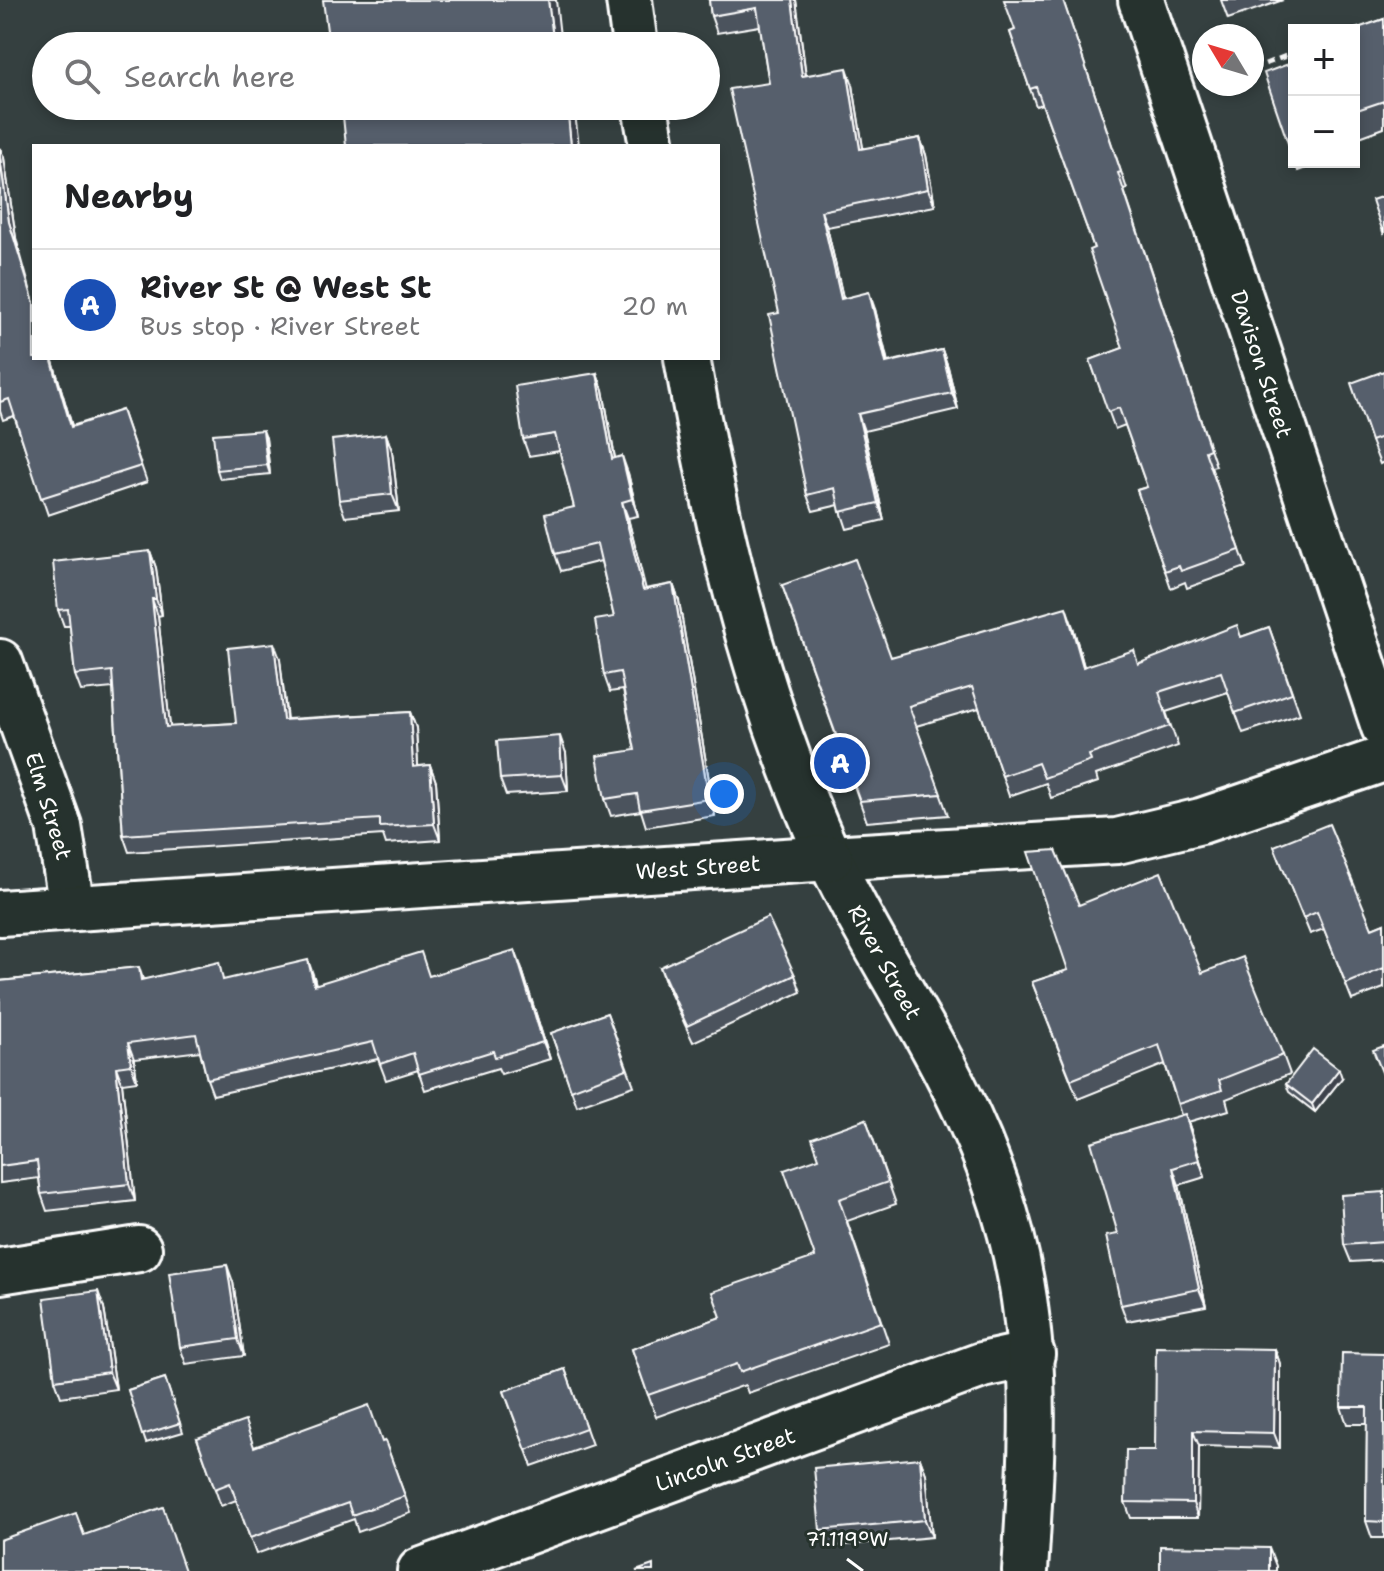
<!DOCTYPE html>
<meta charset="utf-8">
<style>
body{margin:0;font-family:"Shantell Sans",sans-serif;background:#f6f6f6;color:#202124}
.controls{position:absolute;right:24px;top:24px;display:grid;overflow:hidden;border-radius:0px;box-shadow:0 4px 12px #0003}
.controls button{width:72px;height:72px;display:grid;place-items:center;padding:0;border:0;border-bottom:2px solid #e0e0e0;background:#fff;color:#202124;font:40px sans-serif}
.compass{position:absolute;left:1192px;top:24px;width:72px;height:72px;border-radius:50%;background:#fff;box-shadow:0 4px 12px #0003;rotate:308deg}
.you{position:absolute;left:724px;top:794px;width:28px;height:28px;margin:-20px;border:6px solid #fff;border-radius:50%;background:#1a73e8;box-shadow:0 0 0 12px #1a73e833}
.badge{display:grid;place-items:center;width:52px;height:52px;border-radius:50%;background:#847042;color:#fff;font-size:26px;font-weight:700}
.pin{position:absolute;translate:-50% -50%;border:4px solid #fff;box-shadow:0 2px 8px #0006}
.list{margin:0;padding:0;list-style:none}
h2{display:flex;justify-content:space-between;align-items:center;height:104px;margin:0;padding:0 32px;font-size:34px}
h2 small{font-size:26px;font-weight:400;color:#757577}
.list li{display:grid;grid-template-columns:52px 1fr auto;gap:24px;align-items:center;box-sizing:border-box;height:112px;padding:0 32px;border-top:2px solid #e0e0e0}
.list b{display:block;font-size:30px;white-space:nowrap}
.list p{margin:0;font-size:26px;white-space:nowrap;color:#757577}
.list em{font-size:26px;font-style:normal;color:#757577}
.icon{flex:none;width:44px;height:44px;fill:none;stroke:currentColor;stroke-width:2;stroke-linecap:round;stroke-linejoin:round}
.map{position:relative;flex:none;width:1384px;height:1571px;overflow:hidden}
.search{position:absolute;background:#fff;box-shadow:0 4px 12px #0003;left:32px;top:32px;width:688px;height:88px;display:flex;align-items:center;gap:20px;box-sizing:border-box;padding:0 28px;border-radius:44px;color:#757577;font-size:30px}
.panel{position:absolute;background:#fff;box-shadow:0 4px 12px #0003;left:32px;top:144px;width:688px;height:216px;border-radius:0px}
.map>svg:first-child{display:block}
</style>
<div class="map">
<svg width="1384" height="1571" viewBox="0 0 1384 1571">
<rect width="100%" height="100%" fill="#354040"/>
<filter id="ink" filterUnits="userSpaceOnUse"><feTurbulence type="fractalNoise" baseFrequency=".0125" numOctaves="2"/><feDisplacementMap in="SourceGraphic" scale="16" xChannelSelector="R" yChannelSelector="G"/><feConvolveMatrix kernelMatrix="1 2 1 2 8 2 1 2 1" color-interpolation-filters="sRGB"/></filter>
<g filter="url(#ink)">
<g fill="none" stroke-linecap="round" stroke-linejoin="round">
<g stroke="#fff" stroke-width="50">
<g id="minor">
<polyline points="1141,0 1384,727"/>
<polyline points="0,662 59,826 72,908"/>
<polyline points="830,858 1117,841 1201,821 1384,759"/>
<polyline points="0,1271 139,1249"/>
<polyline points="420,1571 982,1365 1032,1354"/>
</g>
</g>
<g stroke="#fff" stroke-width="50">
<g id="major">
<polyline points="629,0 635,46"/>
<polyline points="645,106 652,146"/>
<path d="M687,358C715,519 751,677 816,828C859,929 924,1019 969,1118C1043,1280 1036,1399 1025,1571"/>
<polyline points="0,913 830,858"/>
</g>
</g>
<polyline stroke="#fff" stroke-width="5" stroke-dasharray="8 6" stroke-linecap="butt" points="1252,69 1294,53"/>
<use href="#minor" stroke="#26332d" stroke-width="44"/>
<use href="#major" stroke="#26332d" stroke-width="44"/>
</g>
<g fill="#4b525d" stroke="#fff" stroke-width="2">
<polygon points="709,0 796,0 806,75 853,85 863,149 920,138 926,155 935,206 827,227 843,298 875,309 888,362 942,350 948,367 958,409 864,431 884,520 847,529 839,505 813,511 807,495 779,313 769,83 760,26 717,33 711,16"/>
<polygon points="1063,0 1127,189 1124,190 1216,466 1211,467 1246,567 1187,588 1185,582 1171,588 1137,490 1147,487 1125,425 1115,429 1090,360 1123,348 1094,248 1042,104 1036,106 1010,32 1015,30"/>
<polygon points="1221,0 1283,0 1228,19"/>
<polygon points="1384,19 1384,128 1354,139 1354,30"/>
<polygon points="1294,62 1294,160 1289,146"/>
<polygon points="0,148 4,158 34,358 52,358 72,426 122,410 147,482 48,515 14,416 3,420 0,411"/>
<polygon points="1295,162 1323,162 1298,171"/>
<polygon points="1384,371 1384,462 1380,464 1371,441"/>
<polygon points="597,373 603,390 615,458 628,473 638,516 628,518 645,589 673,584 679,601 715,816 646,827 641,811 611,816 605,799 635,750 623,690 610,692 604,675 614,617 601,561 561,571 555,554 574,507 560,451 529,456 523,439"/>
<polygon points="386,434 392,451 399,511 345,517 339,500"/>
<polygon points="266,438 270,474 220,479 217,470"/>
<polygon points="150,551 156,568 162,615 158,616 170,727 236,723 280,659 287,719 410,712 416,728 418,766 430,765 436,782 440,840 386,844 383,835 129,852 123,835 113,688 81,691 75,675 70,626 64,626 58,610"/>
<polygon points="782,585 891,657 1073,627 1084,667 1139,663 1241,637 1269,627 1300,714 1243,733 1228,692 1166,712 1178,746 1096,775 1098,782 1051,798 1046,783 1009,796 979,708 916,726 948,815 867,822"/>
<polygon points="566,753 568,791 506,795 500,779"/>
<polygon points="1274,846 1372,928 1384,923 1384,988 1352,1000 1324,929 1310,934"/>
<polygon points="1079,905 1202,973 1283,1055 1290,1074 1226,1099 1229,1110 1188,1122 1205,1177 1179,1185 1206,1306 1127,1321 1121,1305 1118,1234 1181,1115 1165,1064 1078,1099 1032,982 1068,970"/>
<polygon points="521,966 550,1059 501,1074 498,1068 425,1090 418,1070 386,1080 378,1059 213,1095 207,1079 200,1051 134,1059 137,1081 122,1083 135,1201 47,1211 41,1194 39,1178 0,1183 0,981 139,967 143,979 225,980 314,977 316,985 430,976"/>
<polygon points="660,967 795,975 801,992 693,1042 666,984"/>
<polygon points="607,1013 634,1086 577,1106 551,1033"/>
<polygon points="1342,1078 1315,1112 1289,1092 1286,1084"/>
<polygon points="866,1119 896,1204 847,1221 889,1344 748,1393 745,1385 656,1417 632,1349 721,1317 815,1257 819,1158"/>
<polygon points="1384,1192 1384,1260 1351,1262 1344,1245"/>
<polygon points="233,1282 244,1356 186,1364 180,1347"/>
<polygon points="104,1308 116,1389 61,1397 55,1380"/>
<polygon points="1275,1349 1280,1364 1280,1448 1199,1446 1198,1518 1131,1518 1125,1502 1155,1450"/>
<polygon points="1384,1354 1384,1538 1372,1538 1366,1521 1367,1424 1347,1424 1341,1407"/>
<polygon points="565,1369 592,1445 532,1466 504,1391"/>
<polygon points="165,1378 183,1432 146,1443 128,1390"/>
<polygon points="197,1438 255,1447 382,1442 385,1441 411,1513 358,1532 354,1519 256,1554 236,1500 221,1506"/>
<polygon points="920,1458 926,1474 932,1537 826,1547 820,1530"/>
</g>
<g fill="#3d424c" stroke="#fff" stroke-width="2">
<polygon points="548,0 556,0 561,46 554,46"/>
<polygon points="792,0 796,0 808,93 802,76"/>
<polygon points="847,68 853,85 866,166 860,149"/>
<polygon points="567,106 574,106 579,146 571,146"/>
<polygon points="920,138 926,155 935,206 928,189"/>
<polygon points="0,148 4,158 16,238 34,303 9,222 0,158"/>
<polygon points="821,211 827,227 847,315 841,299"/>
<polygon points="869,292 875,309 892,380 886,363"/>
<polygon points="942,350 948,367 958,409 952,393"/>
<polygon points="51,358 52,358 77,443 71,427"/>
<polygon points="597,373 603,390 618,476 612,459"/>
<polygon points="858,414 864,431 884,520 878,503"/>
<polygon points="263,430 266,438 270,474 267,465"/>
<polygon points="386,434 392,451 399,511 392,494"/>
<polygon points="622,456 628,473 638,516 632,499"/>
<polygon points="622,502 628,518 650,606 643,590"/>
<polygon points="150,551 156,568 162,615 156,599"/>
<polygon points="673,584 679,601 715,816 709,799"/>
<polygon points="152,599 158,616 172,744 166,727"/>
<polygon points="1066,607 1073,627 1090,688 1083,667"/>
<polygon points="274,643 280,659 288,736 283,720"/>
<polygon points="410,712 416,728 419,783 413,767"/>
<polygon points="560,736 566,753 568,791 562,775"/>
<polygon points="430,765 436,782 440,840 434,824"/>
<polygon points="515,950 521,966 550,1059 543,1042"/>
<polygon points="308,960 314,977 320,1002 314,985"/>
<polygon points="128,1043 134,1059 137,1081 131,1065"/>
<polygon points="116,1067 122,1083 135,1201 129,1184"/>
<polygon points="1339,1069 1342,1078 1315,1112 1312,1104"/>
<polygon points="1185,1114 1191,1130 1205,1177 1199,1160"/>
<polygon points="1173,1168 1179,1185 1206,1306 1199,1289"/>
<polygon points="227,1265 233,1282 244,1356 238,1339"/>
<polygon points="98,1291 104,1308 116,1389 109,1372"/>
<polygon points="1275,1349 1280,1364 1280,1448 1274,1433"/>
<polygon points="1193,1431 1199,1446 1198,1518 1193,1503"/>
<polygon points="920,1458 926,1474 932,1537 925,1520"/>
<polygon points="1269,1548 1276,1566 1276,1571 1269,1571"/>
</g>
<g fill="#575f6c" stroke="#fff" stroke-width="2">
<polygon points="323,0 548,0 554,46 329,46"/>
<polygon points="709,0 792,0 802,76 847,68 860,149 920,138 928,189 821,211 841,299 869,292 886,363 942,350 952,393 858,414 878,503 840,512 835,488 807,495 769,315 779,313 729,89 769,83 757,8 711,16"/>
<polygon points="1004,0 1063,0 1121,172 1118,173 1210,449 1205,451 1240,550 1181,571 1179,566 1165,571 1137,490 1147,487 1119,408 1108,412 1090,360 1123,348 1089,250 1094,248 1036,87 1030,89 1010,32 1015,30"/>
<polygon points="1384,19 1384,101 1354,111 1354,30 1352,30"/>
<polygon points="1294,62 1294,145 1289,146 1264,73"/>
<polygon points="342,106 567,106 571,146 346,146"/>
<polygon points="0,158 9,222 34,303 34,358 51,358 71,427 122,410 141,466 41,498 9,399 0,402"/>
<polygon points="1384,196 1384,235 1372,200"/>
<polygon points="1384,371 1384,444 1382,437 1371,441 1351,383"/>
<polygon points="597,373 612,459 622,456 632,499 622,502 643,590 673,584 709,799 640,810 637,794 605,799 597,756 635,750 620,672 604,675 595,620 614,617 597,544 555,554 545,514 574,507 555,434 523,439 515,386"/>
<polygon points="263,430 267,465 217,470 213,434"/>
<polygon points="386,434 392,494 339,500 332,440"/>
<polygon points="150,551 156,599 152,599 166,727 236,723 228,648 274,643 283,720 410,712 413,767 430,765 434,824 380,827 380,819 123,835 112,671 75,675 68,609 58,610 53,562"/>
<polygon points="855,559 891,657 1066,607 1083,667 1134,650 1138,664 1237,625 1241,637 1269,627 1292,693 1235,713 1221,672 1159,692 1170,726 1089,755 1091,761 1044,778 1038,763 1002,776 972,687 909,706 941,794 860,801 782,585"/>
<polygon points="560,736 562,775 500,779 497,741"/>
<polygon points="1329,824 1372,928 1384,923 1384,968 1346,984 1317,912 1303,918 1274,846"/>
<polygon points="1056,850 1079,905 1161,872 1202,973 1243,957 1283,1055 1219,1080 1222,1090 1178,1104 1159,1045 1071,1080 1032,982 1068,970 1028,852"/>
<polygon points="768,917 795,975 687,1026 660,967"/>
<polygon points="515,950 543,1042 495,1057 493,1051 419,1074 413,1053 380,1064 373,1042 207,1079 196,1034 128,1043 131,1065 116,1067 129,1184 41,1194 37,1161 0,1166 0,981 139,967 141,980 219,962 223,980 308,960 314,985 421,952 429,976"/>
<polygon points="607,1013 627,1069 571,1090 551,1033"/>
<polygon points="1384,1046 1384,1077 1373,1050"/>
<polygon points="1313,1049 1339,1069 1312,1104 1286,1084"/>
<polygon points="1185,1114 1199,1160 1173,1168 1199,1289 1121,1305 1106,1236 1118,1234 1091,1142"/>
<polygon points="866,1119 888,1182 839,1199 881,1322 740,1372 737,1364 648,1395 632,1349 721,1317 712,1292 815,1257 784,1170 819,1158 812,1138"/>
<polygon points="1384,1192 1384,1242 1344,1245 1341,1195"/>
<polygon points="227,1265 238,1339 180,1347 169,1273"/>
<polygon points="98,1291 109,1372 55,1380 44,1298"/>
<polygon points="1156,1347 1275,1349 1274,1433 1193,1431 1193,1503 1125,1502 1126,1450 1155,1450"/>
<polygon points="1342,1353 1384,1354 1384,1522 1366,1521 1367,1407 1341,1407"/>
<polygon points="565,1369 586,1428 526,1450 504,1391"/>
<polygon points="165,1378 180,1423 142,1435 128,1390"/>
<polygon points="369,1405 382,1442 385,1441 405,1496 352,1515 348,1503 250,1538 230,1483 215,1489 197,1438 245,1421 254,1447"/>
<polygon points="920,1458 925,1520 820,1530 814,1468"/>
<polygon points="163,1507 185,1571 0,1571 0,1540 76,1513 84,1535"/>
<polygon points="1160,1546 1269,1548 1269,1571 1160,1571"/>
<polygon points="653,1565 653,1571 636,1571"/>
</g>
</g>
<path fill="none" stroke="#fff" stroke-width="3" d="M847,1559L863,1571"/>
<g text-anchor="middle" stroke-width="6" stroke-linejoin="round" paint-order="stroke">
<g font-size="22" fill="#fff" stroke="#26332d">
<text transform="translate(1262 364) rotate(72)" y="8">Davison Street</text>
<text transform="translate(49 806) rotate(73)" y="8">Elm Street</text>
<text transform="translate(698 867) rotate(-4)" y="8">West Street</text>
<text transform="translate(885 962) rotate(61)" y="8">River Street</text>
<text transform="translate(725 1459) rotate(-20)" y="8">Lincoln Street</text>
</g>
</g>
<g font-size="20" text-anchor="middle" fill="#fff" stroke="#26332d" stroke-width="6" stroke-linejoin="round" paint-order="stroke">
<text x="847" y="1546">71.119°W</text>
</g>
</svg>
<div class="controls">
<button>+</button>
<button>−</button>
</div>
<svg class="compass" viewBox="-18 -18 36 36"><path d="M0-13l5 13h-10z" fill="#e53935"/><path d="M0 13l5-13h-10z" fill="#757577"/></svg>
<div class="you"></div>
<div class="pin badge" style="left:840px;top:763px;background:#1a4fb4">A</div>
<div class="search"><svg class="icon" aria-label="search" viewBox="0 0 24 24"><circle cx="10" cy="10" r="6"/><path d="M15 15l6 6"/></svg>Search here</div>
<section class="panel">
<h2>Nearby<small></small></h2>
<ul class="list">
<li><span class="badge" style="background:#1a4fb4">A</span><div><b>River St @ West St</b><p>Bus stop · River Street</p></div><em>20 m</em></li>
</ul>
</section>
</div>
